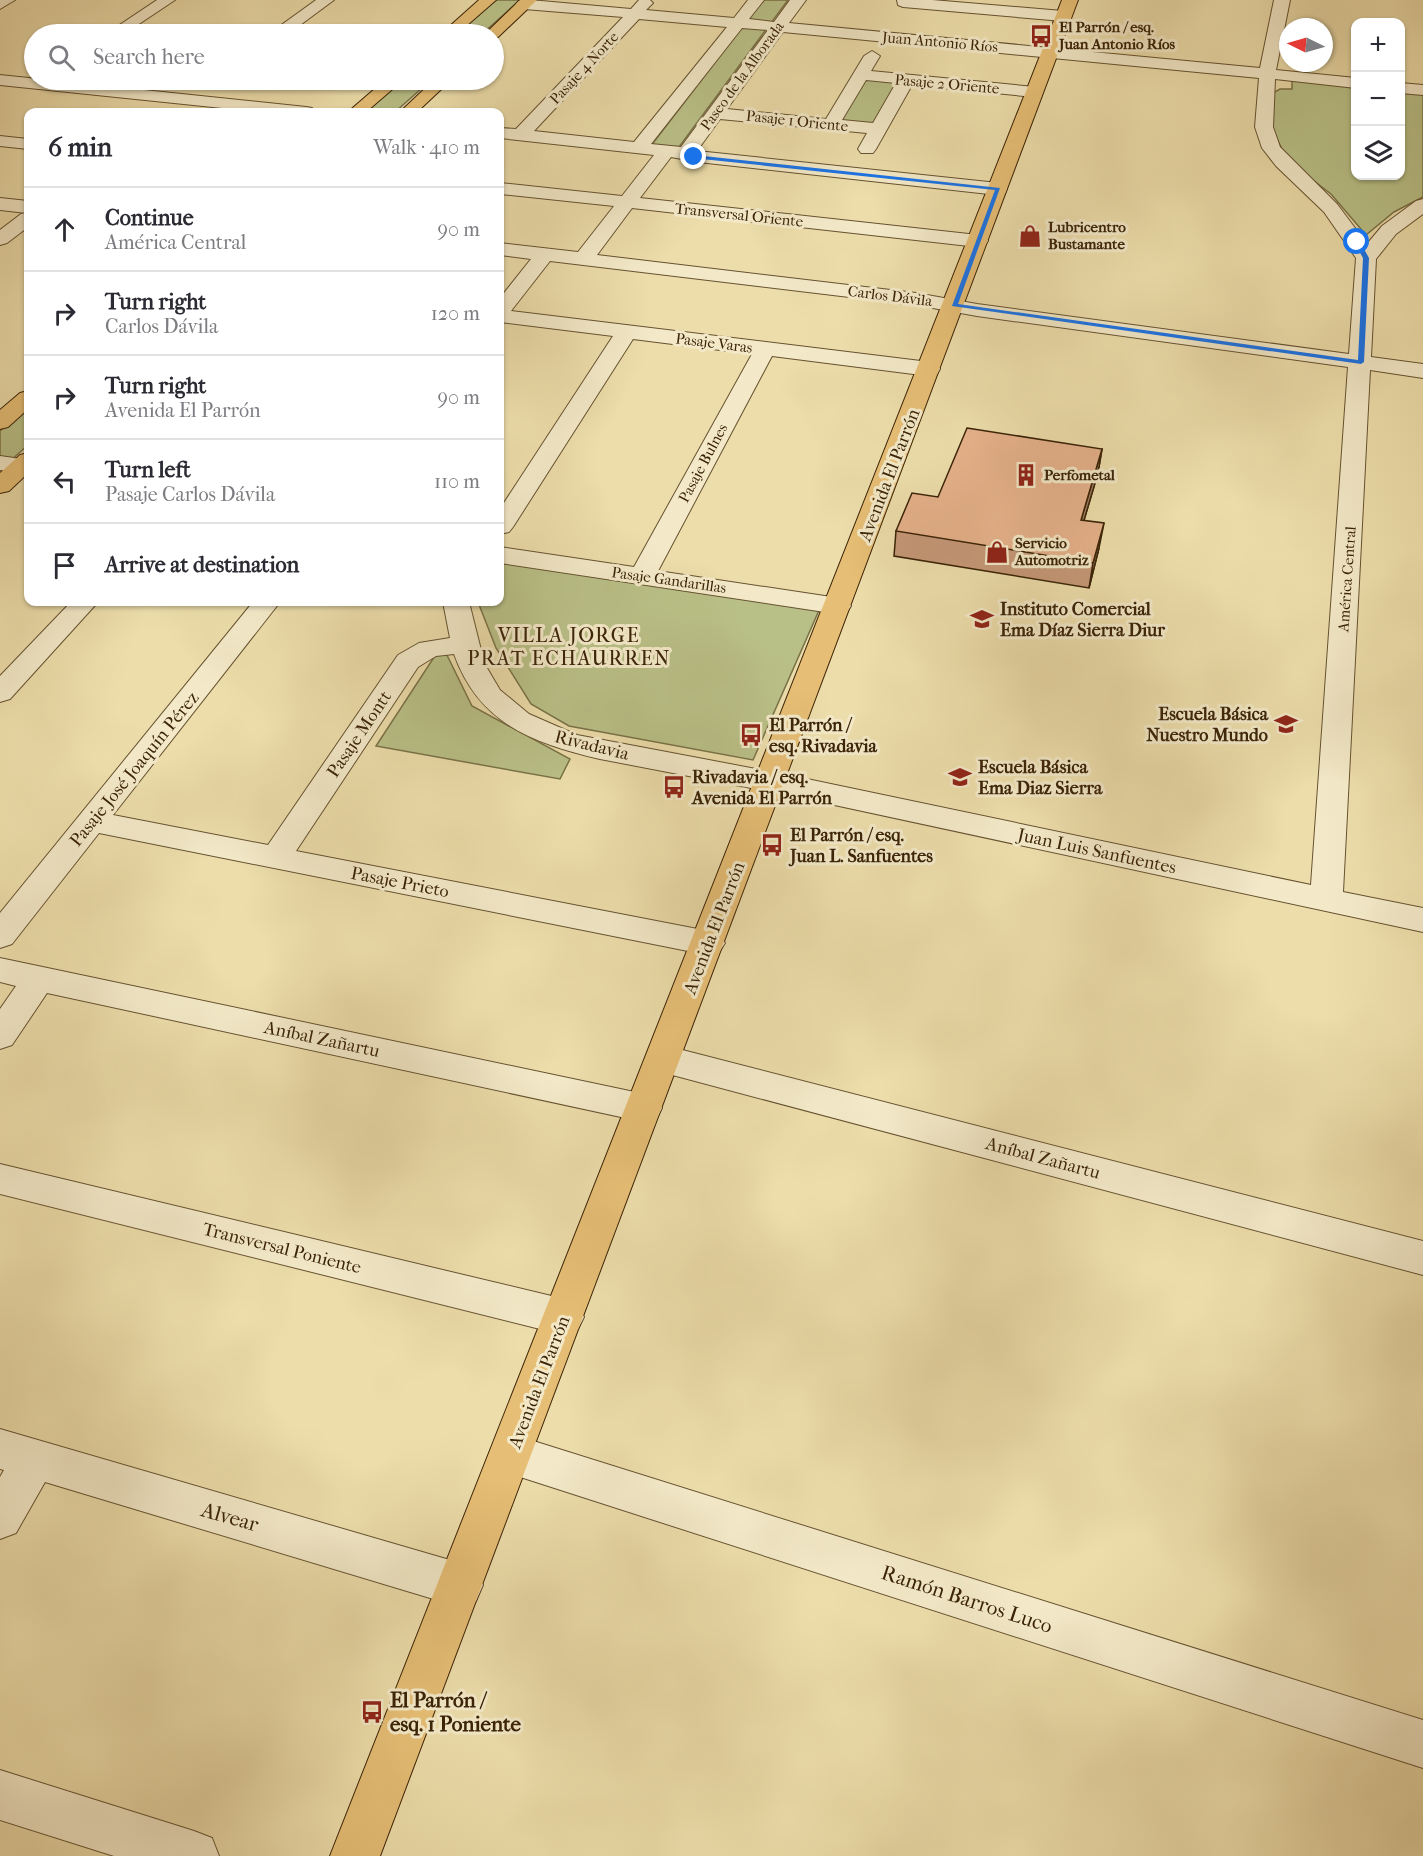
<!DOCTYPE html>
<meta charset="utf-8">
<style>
body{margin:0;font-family:"IM FELL French Canon",serif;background:#f7f7f7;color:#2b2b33}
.controls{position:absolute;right:18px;top:18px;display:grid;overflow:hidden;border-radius:12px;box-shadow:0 2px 4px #0004}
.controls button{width:54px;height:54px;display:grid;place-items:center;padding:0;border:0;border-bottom:2px solid #e1e1e2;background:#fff;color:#2b2b33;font:30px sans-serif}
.compass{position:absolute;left:1279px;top:18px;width:54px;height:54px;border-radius:50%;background:#fff;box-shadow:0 2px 4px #0004;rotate:275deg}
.stop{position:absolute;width:18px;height:18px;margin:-14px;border:4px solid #1a73e8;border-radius:50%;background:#fff}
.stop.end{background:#1a73e8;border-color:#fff;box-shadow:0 2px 6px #0008}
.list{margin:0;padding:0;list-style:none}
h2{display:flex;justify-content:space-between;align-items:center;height:78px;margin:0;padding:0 24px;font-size:26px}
h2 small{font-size:20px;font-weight:400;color:#7c7c81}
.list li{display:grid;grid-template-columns:39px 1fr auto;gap:18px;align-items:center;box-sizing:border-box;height:84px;padding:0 24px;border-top:2px solid #e1e1e2}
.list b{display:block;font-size:22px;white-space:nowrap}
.list p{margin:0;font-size:20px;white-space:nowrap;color:#7c7c81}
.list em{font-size:20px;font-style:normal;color:#7c7c81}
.icon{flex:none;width:33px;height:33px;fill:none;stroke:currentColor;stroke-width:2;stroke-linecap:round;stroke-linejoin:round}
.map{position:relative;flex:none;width:1423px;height:1856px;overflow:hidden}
.search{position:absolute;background:#fff;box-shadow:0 2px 4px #0004;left:24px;top:24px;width:480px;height:66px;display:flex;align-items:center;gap:15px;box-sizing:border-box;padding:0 21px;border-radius:33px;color:#7c7c81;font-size:22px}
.panel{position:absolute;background:#fff;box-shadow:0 2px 4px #0004;left:24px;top:108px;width:480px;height:498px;border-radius:12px}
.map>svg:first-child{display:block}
</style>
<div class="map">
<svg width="1423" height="1856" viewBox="0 0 1423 1856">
<rect width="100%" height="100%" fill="#ecddaa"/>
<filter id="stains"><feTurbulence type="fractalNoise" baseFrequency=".00333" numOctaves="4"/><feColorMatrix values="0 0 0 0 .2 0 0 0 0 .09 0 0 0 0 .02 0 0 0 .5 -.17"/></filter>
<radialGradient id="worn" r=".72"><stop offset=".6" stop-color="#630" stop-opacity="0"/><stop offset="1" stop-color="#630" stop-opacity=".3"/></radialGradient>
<g fill="#b9c087" stroke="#7a7247" stroke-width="1.5">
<polygon points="494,0 520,0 482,34 455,34"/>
<polygon points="763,0 788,0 679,147 650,147"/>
<polygon points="862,78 898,82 874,126 837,122"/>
<polygon points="403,80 431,80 395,112 364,112"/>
<polygon points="1292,80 1355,86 1356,176 1400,176 1401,91 1423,93 1423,197 1394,212 1366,235 1331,194 1288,161 1273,131 1273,93 1280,89 1292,89"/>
<polygon points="28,406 28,445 0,470 0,431"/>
<polygon points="505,560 820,608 753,760 569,726 531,704 496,648 478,602 500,602 500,568"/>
<polygon points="442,645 472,706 570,759 560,779 376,746"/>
</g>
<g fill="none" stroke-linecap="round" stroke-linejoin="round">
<g stroke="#665230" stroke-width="2">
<g id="minor">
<polygon points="0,0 15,0 0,9"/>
<polygon points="157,0 175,0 124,34 106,34"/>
<polygon points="316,0 334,0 288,34 272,34 273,31"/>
<path d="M530,0L631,9L639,0H650L653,3L646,10L734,18L748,0H764L749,19L774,22L790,0H806L789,23L1260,68L1274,0H1290L1276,70L1356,78V88L1275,79L1273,127L1280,147L1337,204L1367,244L1382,226L1416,201L1423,199V214L1396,234L1376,259L1371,357L1423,364V378L1370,370L1343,892L1423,908V932L788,795L600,759C533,743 479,724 454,654L436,656L418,667L296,851L708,931L720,935L725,943L720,951L708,955L99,833L12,944L0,948V913L253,602H280L113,815L268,845L398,655L419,643L450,638L443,602H469L482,654L487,668L500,690L529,714L577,735L788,775L1311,885L1348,367L977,316L916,305L550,261L511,311L929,362L937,364L940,369L937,374L929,376L772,356L658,571L838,598L847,600L851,606L847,612L838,614L500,563V547L634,567L752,354L633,339L513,527L509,532L500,534V509L613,336L500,322V298L531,259L500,255V243L578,252L614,206L500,194V183L622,196L654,155L500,138V128L516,129L623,17L524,9L516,4L519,1ZM639,19L727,27L634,142L534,131ZM742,28L768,30L681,147L651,144ZM783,32L1259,78L1255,127L1262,148L1276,166L1324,212L1356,258L1349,354L977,304L916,293L597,255L632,208L978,247L985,245L988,241L985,237L978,235L640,198L671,157L698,162L998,195L1005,193L1007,189L1005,185L998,183L697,151L720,119L867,133L858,149L861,153H873L876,149L912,85L1035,97L1043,92L1035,87L871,71L880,56L872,51L864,56L826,119L727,109ZM866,80L896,83L873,123L842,120Z"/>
<polygon points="897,0 932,0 1063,11 1071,16 1063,21 903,7 898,5"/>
<polygon points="0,75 306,107 312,108 315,112 262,112 0,85"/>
<polygon points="1400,83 1423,85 1423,95 1400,93"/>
<polygon points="0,136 28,139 28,149 0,146"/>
<polygon points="0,198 28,201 28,227 7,243 0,245 0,230 21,214 27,213 0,210"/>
<polygon points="0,456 28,460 28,474 0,470"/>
<polygon points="71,602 98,602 10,699 0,702 0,676"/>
<polygon points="0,958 644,1094 657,1098 662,1108 657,1118 644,1122 47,993 12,1045 0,1049 0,1009 16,986 0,982"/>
<polygon points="663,1045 1423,1241 1423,1275 650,1069 645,1059 650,1049"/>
<polygon points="0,1164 564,1299 578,1305 584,1317 578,1329 564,1335 0,1194"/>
<polygon points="0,1429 460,1563 476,1569 483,1585 476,1601 460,1607 45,1482 16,1533 0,1539 0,1477 4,1470 0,1469"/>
<polygon points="511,1434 1423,1720 1423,1768 511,1474 496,1468 489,1454 496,1440"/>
<polygon points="0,1770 194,1831 212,1838 219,1856 114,1856 0,1820"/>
</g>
</g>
<g stroke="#3a2307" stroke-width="2">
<g id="major">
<polygon points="479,0 496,0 457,34 441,34"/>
<polygon points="520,0 537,0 498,37 494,38 494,34 485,34"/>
<polygon points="1062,0 1078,0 380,1856 330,1856"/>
<polygon points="385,80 403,80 366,112 348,112"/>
<polygon points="434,80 451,80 417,112 400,112"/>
<polygon points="28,391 28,409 8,427 0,429 0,410 20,393"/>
<polygon points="28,453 28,473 9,491 0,493 0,473 20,455"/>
</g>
</g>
<use href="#minor" fill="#f3e9c8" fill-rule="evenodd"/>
<use href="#major" fill="#e6be75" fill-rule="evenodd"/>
</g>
<polygon fill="#c59877" stroke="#3a2307" stroke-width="1.5" points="1102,449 1098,473 1084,520 1099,548 1089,588 894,556 896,531 938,497"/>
<g fill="#a07c61" stroke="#3a2307" stroke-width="1.5">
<polygon points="1102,449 1098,473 1077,544 1081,520"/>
<polygon points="1104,523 1099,548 1089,588 1093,563"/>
</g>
<polygon fill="#e5b18a" stroke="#3a2307" stroke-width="1.5" points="967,428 1102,449 1081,520 1104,523 1093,563 896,531 912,493 938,497"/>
<polygon fill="#1a73e8" points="694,155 1000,188 958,304 1358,360 1363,258 1354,242 1359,240 1369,258 1364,362 1361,364 952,306 995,190 692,158"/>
<defs>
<g id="bus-bare" transform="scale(1.8)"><path d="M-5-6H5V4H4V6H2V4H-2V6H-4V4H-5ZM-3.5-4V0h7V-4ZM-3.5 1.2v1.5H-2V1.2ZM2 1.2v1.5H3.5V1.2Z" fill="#8f2418" stroke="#f3e9c8" stroke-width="2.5" paint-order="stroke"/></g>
<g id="shop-bare" transform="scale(1.8)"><path d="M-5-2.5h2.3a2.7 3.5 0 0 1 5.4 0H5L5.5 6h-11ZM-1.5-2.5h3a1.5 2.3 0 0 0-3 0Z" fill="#8f2418" stroke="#f3e9c8" stroke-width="2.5" paint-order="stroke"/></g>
<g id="building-bare" transform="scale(1.8)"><path d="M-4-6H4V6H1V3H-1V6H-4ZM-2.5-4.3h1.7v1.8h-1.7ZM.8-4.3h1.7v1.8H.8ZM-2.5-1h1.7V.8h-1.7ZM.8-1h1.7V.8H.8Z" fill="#8f2418" stroke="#f3e9c8" stroke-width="2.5" paint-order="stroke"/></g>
<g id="school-bare" transform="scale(1.8)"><path d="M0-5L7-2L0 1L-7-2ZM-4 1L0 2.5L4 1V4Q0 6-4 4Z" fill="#8f2418" stroke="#f3e9c8" stroke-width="2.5" paint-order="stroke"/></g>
</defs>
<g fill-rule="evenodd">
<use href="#bus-bare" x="1041" y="36"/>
<use href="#shop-bare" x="1030" y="236"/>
<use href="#building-bare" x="1026" y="475"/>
<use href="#shop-bare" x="997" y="552"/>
<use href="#school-bare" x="982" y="619"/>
<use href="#school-bare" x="1286" y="724"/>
<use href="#bus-bare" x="751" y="735"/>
<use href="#school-bare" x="960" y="777"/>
<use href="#bus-bare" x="674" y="787"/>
<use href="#bus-bare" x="772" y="845"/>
<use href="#bus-bare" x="372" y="1712"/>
</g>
<g text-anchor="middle" stroke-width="6" stroke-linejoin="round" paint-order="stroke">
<g font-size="15" font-weight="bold" fill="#3a2307" stroke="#f3e9c8" text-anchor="start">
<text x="1059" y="32">El Parrón / esq.<tspan x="1059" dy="17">Juan Antonio Ríos</tspan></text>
<text x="1048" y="232">Lubricentro<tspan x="1048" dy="17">Bustamante</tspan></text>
<text x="1044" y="480">Perfometal</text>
<text x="1015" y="548">Servicio<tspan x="1015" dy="17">Automotriz</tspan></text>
</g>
<g font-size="15" fill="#3a2307" stroke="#f3e9c8">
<text transform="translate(940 42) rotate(5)" y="5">Juan Antonio Ríos</text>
<text transform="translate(584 68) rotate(-47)" y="5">Pasaje 4 Norte</text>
<text transform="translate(742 76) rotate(-54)" y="5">Paseo de la Alborada</text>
<text transform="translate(947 84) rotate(5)" y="5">Pasaje 2 Oriente</text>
<text transform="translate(797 121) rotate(6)" y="5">Pasaje 1 Oriente</text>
<text transform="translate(739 215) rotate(6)" y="5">Transversal Oriente</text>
<text transform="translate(890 296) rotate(7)" y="5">Carlos Dávila</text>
<text transform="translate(714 343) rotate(7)" y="5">Pasaje Varas</text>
<text transform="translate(703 463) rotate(-62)" y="5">Pasaje Bulnes</text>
<text transform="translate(1347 579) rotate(-86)" y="5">América Central</text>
<text transform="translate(669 580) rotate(8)" y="5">Pasaje Gandarillas</text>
</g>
<g font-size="18" fill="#3a2307" stroke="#f3e9c8">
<text transform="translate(889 475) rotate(-69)" y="6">Avenida El Parrón</text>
<text transform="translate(359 734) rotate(-56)" y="6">Pasaje Montt</text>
<text transform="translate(592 745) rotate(14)" y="6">Rivadavia</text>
<text transform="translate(134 769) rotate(-51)" y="6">Pasaje José Joaquín Pérez</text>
<text transform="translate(1097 851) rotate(12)" y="6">Juan Luis Sanfuentes</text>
<text transform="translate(400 882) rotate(11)" y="6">Pasaje Prieto</text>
<text transform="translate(714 928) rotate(-69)" y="6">Avenida El Parrón</text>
<text transform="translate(322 1039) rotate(12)" y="6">Aníbal Zañartu</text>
<text transform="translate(1043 1158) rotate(15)" y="6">Aníbal Zañartu</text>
<text transform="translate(282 1248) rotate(14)" y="6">Transversal Poniente</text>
<text transform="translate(539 1382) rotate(-69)" y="6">Avenida El Parrón</text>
</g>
<g font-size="18" font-weight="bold" fill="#3a2307" stroke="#f3e9c8" text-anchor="start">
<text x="1000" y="615">Instituto Comercial<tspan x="1000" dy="21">Ema Díaz Sierra Diur</tspan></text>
<text x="1268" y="720" text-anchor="end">Escuela Básica<tspan x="1268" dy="21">Nuestro Mundo</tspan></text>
<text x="769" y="731">El Parrón /<tspan x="769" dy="21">esq. Rivadavia</tspan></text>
<text x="978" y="773">Escuela Básica<tspan x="978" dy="21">Ema Diaz Sierra</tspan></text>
<text x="692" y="783">Rivadavia / esq.<tspan x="692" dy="21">Avenida El Parrón</tspan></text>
<text x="790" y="841">El Parrón / esq.<tspan x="790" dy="21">Juan L. Sanfuentes</tspan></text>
</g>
<g font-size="20" letter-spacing="1.5" fill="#3a2307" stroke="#f3e9c8">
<text x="569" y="642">VILLA JORGE<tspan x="569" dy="23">PRAT ECHAURREN</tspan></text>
</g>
<g font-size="21" fill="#3a2307" stroke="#f3e9c8">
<text transform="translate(230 1517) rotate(16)" y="7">Alvear</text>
<text transform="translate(967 1599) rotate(18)" y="7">Ramón Barros Luco</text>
</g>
<g font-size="21" font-weight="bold" fill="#3a2307" stroke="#f3e9c8" text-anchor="start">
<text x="390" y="1707">El Parrón /<tspan x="390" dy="24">esq. 1 Poniente</tspan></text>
</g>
</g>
<rect width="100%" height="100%" filter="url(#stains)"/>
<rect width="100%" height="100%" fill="url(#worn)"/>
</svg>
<div class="controls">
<button>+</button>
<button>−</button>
<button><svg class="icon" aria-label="layers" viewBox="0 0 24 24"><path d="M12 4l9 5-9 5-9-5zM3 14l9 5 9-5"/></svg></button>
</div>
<svg class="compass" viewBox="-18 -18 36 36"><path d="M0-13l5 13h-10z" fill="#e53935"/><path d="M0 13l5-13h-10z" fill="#7c7c81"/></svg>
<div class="stop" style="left:1357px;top:242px"></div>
<div class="stop end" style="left:694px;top:157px"></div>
<div class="search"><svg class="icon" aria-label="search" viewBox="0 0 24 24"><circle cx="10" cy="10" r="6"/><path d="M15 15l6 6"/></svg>Search here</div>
<section class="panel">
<h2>6 min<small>Walk · 410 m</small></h2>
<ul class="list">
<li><svg class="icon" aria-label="ahead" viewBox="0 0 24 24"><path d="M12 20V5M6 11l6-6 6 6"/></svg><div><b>Continue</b><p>América Central</p></div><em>90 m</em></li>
<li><svg class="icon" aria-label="right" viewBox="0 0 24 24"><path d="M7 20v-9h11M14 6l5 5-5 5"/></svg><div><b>Turn right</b><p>Carlos Dávila</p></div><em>120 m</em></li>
<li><svg class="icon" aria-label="right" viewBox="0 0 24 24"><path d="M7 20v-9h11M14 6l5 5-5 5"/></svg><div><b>Turn right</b><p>Avenida El Parrón</p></div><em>90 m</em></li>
<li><svg class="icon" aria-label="left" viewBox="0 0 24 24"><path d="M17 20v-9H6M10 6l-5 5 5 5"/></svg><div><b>Turn left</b><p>Pasaje Carlos Dávila</p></div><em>110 m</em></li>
<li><svg class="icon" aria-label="arrive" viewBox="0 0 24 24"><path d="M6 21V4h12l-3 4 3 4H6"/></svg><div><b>Arrive at destination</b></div></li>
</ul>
</section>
</div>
